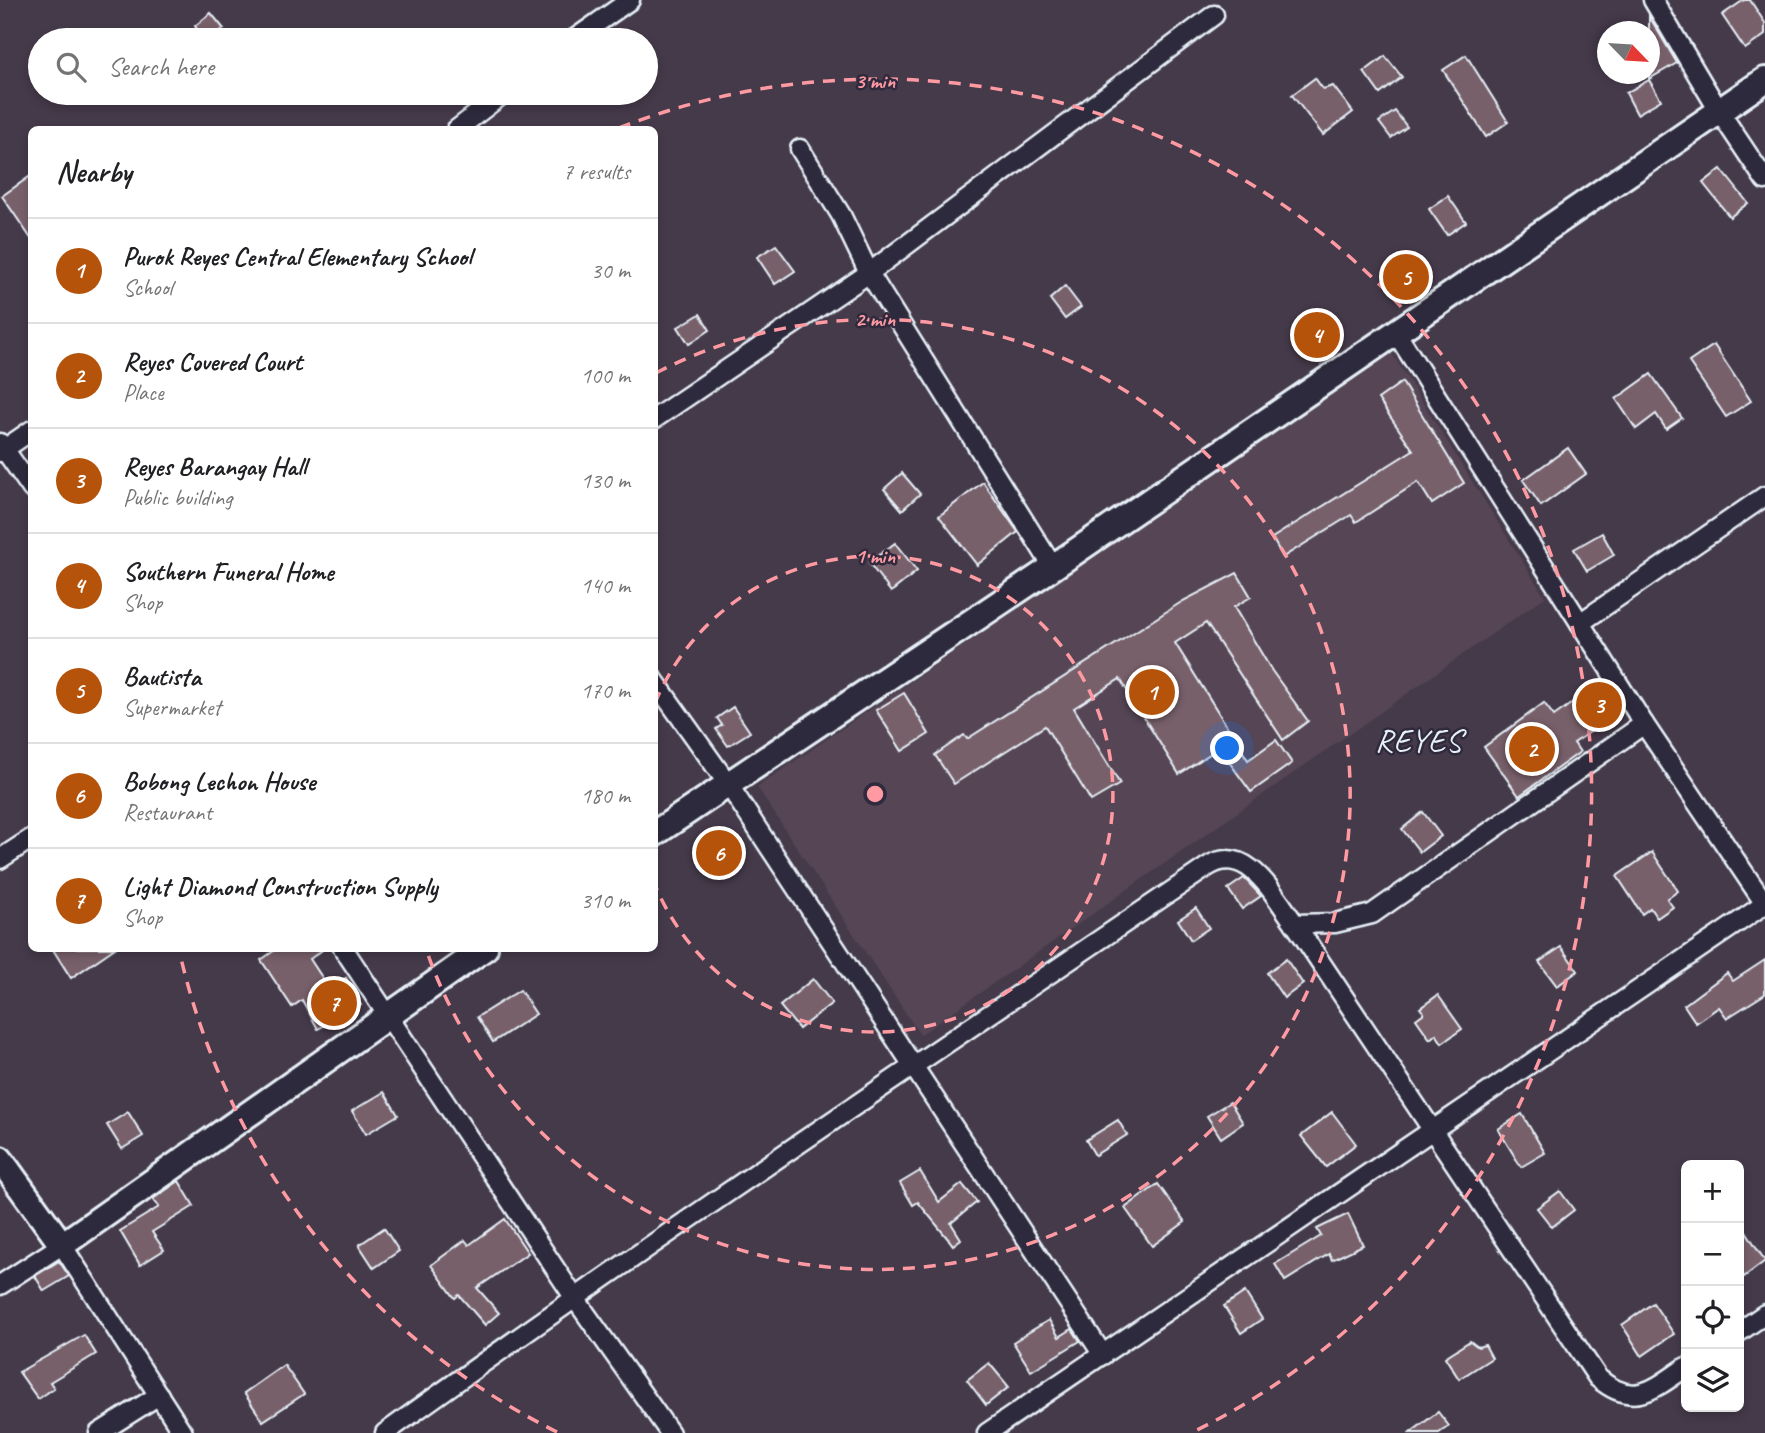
<!DOCTYPE html>
<meta charset="utf-8">
<style>
body{margin:0;font-family:Caveat,sans-serif;background:#f2f2f2;color:#202124}
.controls{position:absolute;right:21px;bottom:21px;display:grid;overflow:hidden;border-radius:10px;box-shadow:0 4px 10px #0003}
.controls button{width:63px;height:63px;display:grid;place-items:center;padding:0;border:0;border-bottom:2px solid #e0e0e0;background:#fff;color:#202124;font:35px sans-serif}
.compass{position:absolute;left:1597px;top:21px;width:63px;height:63px;border-radius:50%;background:#fff;box-shadow:0 4px 10px #0003;rotate:115deg}
.you{position:absolute;left:1228px;top:749px;width:24px;height:24px;margin:-18px;border:5px solid #fff;border-radius:50%;background:#1a73e8;box-shadow:0 0 0 10px #1a73e833}
.badge{display:grid;place-items:center;width:46px;height:46px;border-radius:50%;background:#b45309;color:#fff;font-size:23px;font-weight:700}
.pin{position:absolute;translate:-50% -50%;border:4px solid #fff;box-shadow:0 2px 7px #0006}
.list{margin:0;padding:0;list-style:none}
h2{display:flex;justify-content:space-between;align-items:center;height:91px;margin:0;padding:0 28px;font-size:30px}
h2 small{font-size:23px;font-weight:400;color:#757577}
.list li{display:grid;grid-template-columns:46px 1fr auto;gap:21px;align-items:center;box-sizing:border-box;height:105px;padding:0 28px;border-top:2px solid #e0e0e0}
.list b{display:block;font-size:26px;white-space:nowrap}
.list p{margin:0;font-size:23px;white-space:nowrap;color:#757577}
.list em{font-size:23px;font-style:normal;color:#757577}
.icon{flex:none;width:38px;height:38px;fill:none;stroke:currentColor;stroke-width:2;stroke-linecap:round;stroke-linejoin:round}
.map{position:relative;flex:none;width:1765px;height:1433px;overflow:hidden}
.search{position:absolute;background:#fff;box-shadow:0 4px 10px #0003;left:28px;top:28px;width:630px;height:77px;display:flex;align-items:center;gap:18px;box-sizing:border-box;padding:0 24px;border-radius:38px;color:#757577;font-size:26px}
.panel{position:absolute;background:#fff;box-shadow:0 4px 10px #0003;left:28px;top:126px;width:630px;height:826px;border-radius:10px}
.map>svg:first-child{display:block}
</style>
<div class="map">
<svg width="1765" height="1433" viewBox="0 0 1765 1433">
<rect width="100%" height="100%" fill="#453a4a"/>
<filter id="ink" filterUnits="userSpaceOnUse"><feTurbulence type="fractalNoise" baseFrequency=".0143" numOctaves="2"/><feDisplacementMap in="SourceGraphic" scale="14" xChannelSelector="R" yChannelSelector="G"/><feConvolveMatrix kernelMatrix="1 2 1 2 8 2 1 2 1" color-interpolation-filters="sRGB"/></filter>
<g filter="url(#ink)">
<polygon fill="#544554" points="1391,352 1545,597 920,1035 757,787"/>
<g fill="#78606a" stroke="#e8f1f8" stroke-width="2">
<polygon points="1744,0 1750,0 1765,23 1765,35 1745,49 1722,15"/>
<polygon points="211,13 224,29 204,40 195,26"/>
<polygon points="1649,16 1677,63 1649,79"/>
<polygon points="1466,55 1508,122 1486,137 1443,70"/>
<polygon points="1385,56 1402,77 1380,94 1364,72"/>
<polygon points="1315,78 1323,89 1333,86 1353,112 1323,135 1292,95"/>
<polygon points="1649,80 1661,100 1637,114 1626,93"/>
<polygon points="1395,111 1407,127 1391,138 1379,122"/>
<polygon points="1721,169 1748,203 1730,217 1703,183"/>
<polygon points="32,175 32,240 2,196"/>
<polygon points="1448,196 1466,222 1447,235 1429,209"/>
<polygon points="776,245 795,271 775,284 757,257"/>
<polygon points="1065,286 1081,307 1065,319 1050,299"/>
<polygon points="700,314 710,330 689,344 678,327"/>
<polygon points="1714,345 1751,401 1726,417 1689,362"/>
<polygon points="1651,374 1682,418 1666,429 1656,414 1636,429 1616,399"/>
<polygon points="1402,382 1464,483 1432,504 1418,482 1356,522 1351,515 1283,557 1272,538 1413,450 1378,399"/>
<polygon points="1568,448 1586,474 1541,506 1523,480"/>
<polygon points="902,473 920,494 902,510 884,489"/>
<polygon points="983,482 1018,532 977,565 939,516"/>
<polygon points="1602,533 1614,555 1587,571 1574,549"/>
<polygon points="895,543 917,571 891,592 869,563"/>
<polygon points="1237,573 1251,597 1234,607 1272,671 1308,721 1283,740 1206,623 1175,643 1248,760 1276,740 1292,763 1251,792 1219,748 1179,774 1120,679 1074,708 1120,784 1091,801 1045,726 954,784 935,755 964,735 967,739 1183,601"/>
<polygon points="1603,681 1622,710 1574,743 1580,752 1519,796 1484,747 1544,703 1554,716"/>
<polygon points="904,693 929,734 902,751 876,710"/>
<polygon points="733,707 750,732 728,746 716,729 722,725 717,718"/>
<polygon points="1423,812 1441,836 1420,852 1402,829"/>
<polygon points="1652,852 1678,891 1667,899 1673,907 1657,918 1650,908 1642,914 1617,876"/>
<polygon points="1244,878 1261,896 1242,909 1228,889"/>
<polygon points="1196,908 1209,928 1191,940 1178,920"/>
<polygon points="1561,947 1578,971 1557,986 1539,962"/>
<polygon points="52,948 115,948 71,978"/>
<polygon points="278,948 325,948 310,959 329,988 346,978 361,1005 318,1029 302,1000 292,1007 261,960"/>
<polygon points="1286,959 1303,984 1284,998 1267,973"/>
<polygon points="1765,960 1765,994 1727,1018 1719,1007 1696,1023 1684,1005 1727,973 1733,981"/>
<polygon points="813,979 832,1003 799,1029 780,1006"/>
<polygon points="520,990 536,1014 493,1042 477,1017"/>
<polygon points="1438,995 1462,1029 1442,1043 1436,1034 1430,1039 1416,1019 1424,1013 1420,1008"/>
<polygon points="384,1092 398,1115 366,1134 352,1111"/>
<polygon points="1230,1102 1243,1123 1221,1138 1207,1116"/>
<polygon points="128,1112 143,1136 122,1149 107,1125"/>
<polygon points="1332,1112 1356,1144 1326,1167 1301,1136"/>
<polygon points="1522,1114 1545,1153 1521,1167 1498,1129"/>
<polygon points="1118,1120 1127,1135 1095,1155 1086,1140"/>
<polygon points="920,1171 939,1202 962,1184 977,1202 951,1223 961,1239 953,1245 918,1202 913,1205 900,1183"/>
<polygon points="179,1181 194,1206 152,1232 164,1250 140,1265 120,1231 159,1207 153,1199"/>
<polygon points="1158,1184 1185,1222 1152,1246 1125,1208"/>
<polygon points="1560,1191 1574,1210 1552,1227 1537,1208"/>
<polygon points="1348,1214 1363,1245 1332,1260 1329,1254 1285,1281 1275,1264 1321,1236 1317,1229"/>
<polygon points="505,1219 528,1253 477,1288 499,1313 485,1325 459,1295 455,1298 431,1265 465,1240 469,1245"/>
<polygon points="1739,1220 1765,1261 1744,1277 1739,1268"/>
<polygon points="384,1228 399,1251 374,1268 359,1245"/>
<polygon points="59,1261 69,1276 44,1291 35,1276"/>
<polygon points="1245,1292 1262,1319 1241,1333 1224,1306"/>
<polygon points="1653,1303 1674,1334 1642,1356 1622,1325"/>
<polygon points="1049,1320 1059,1337 1072,1329 1080,1341 1031,1371 1013,1342"/>
<polygon points="84,1335 96,1354 50,1382 54,1388 38,1399 19,1372"/>
<polygon points="1470,1341 1478,1347 1485,1345 1492,1358 1459,1379 1445,1357"/>
<polygon points="989,1363 1009,1387 986,1405 967,1380"/>
<polygon points="284,1365 304,1394 263,1421 244,1393"/>
<polygon points="1438,1412 1449,1426 1439,1433 1410,1433"/>
</g>
<g fill="none" stroke-linecap="round" stroke-linejoin="round">
<g stroke="#e8f1f8" stroke-width="23">
<g id="street">
<polyline points="1653,0 1719,111 1765,180"/>
<polyline points="573,40 630,0"/>
<polyline points="456,130 504,93"/>
<polyline points="800,149 841,215 869,273 1053,567"/>
<polyline points="1395,331 1644,724 1765,904"/>
<polyline points="654,419 869,273 1214,15"/>
<polyline points="0,443 32,489"/>
<polyline points="0,452 32,430"/>
<polyline points="1580,623 1765,496"/>
<polyline points="654,680 728,784 1103,1355"/>
<polyline points="0,859 32,838"/>
<polyline points="1295,924 1335,923 1372,914 1644,724"/>
<polyline points="343,948 574,1297 670,1433"/>
<polyline points="0,1285 62,1245 183,1433"/>
<polyline points="1739,1332 1765,1314"/>
<polyline points="99,1433 159,1395"/>
<path d="M385,1433C655,1238 932,1054 1207,867C1247,841 1274,896 1295,924L1598,1378C1633,1408 1653,1390 1686,1367"/>
<polyline points="987,1433 1765,904"/>
</g>
</g>
<g stroke="#e8f1f8" stroke-width="30">
<g id="secondary">
<polyline points="654,834 1053,567 1765,80"/>
<polyline points="0,1159 62,1245 485,948"/>
</g>
</g>
<use href="#street" stroke="#2f2a3d" stroke-width="18"/>
<use href="#secondary" stroke="#2f2a3d" stroke-width="24"/>
</g>
</g>
<g fill="none" stroke="#ff9aa2" stroke-width="3.5" stroke-dasharray="12 9">
<path d="M655 703A238 238 0 1 1 655 885"/>
<path d="M656 373A475 475 0 1 1 426 949"/>
<path d="M557 1432A713 713 0 0 1 180 954M619 128A713 713 0 0 1 1193 1432"/>
</g>
<g text-anchor="middle" stroke-width="5" stroke-linejoin="round" paint-order="stroke">
<g font-size="32" letter-spacing="2" fill="#e8f1f8" stroke="#2f2a3d">
<text x="1419" y="751">REYES</text>
</g>
</g>
<circle cx="875" cy="794" r="10" fill="#ff9aa2" stroke="#2f2a3d" stroke-width="3.5"/>
<g font-size="21" text-anchor="middle" font-weight="bold" fill="#ff9aa2" stroke="#2f2a3d" stroke-width="5" stroke-linejoin="round" paint-order="stroke">
<text x="875" y="88">3 min</text>
<text x="875" y="326">2 min</text>
<text x="875" y="563">1 min</text>
</g>
</svg>
<div class="controls">
<button>+</button>
<button>−</button>
<button><svg class="icon" aria-label="locate" viewBox="0 0 24 24"><circle cx="12" cy="12" r="6"/><path d="M12 2v4M12 18v4M2 12h4M18 12h4"/></svg></button>
<button><svg class="icon" aria-label="layers" viewBox="0 0 24 24"><path d="M12 4l9 5-9 5-9-5zM3 14l9 5 9-5"/></svg></button>
</div>
<svg class="compass" viewBox="-18 -18 36 36"><path d="M0-13l5 13h-10z" fill="#e53935"/><path d="M0 13l5-13h-10z" fill="#757577"/></svg>
<div class="you"></div>
<div class="pin badge" style="left:1152px;top:692px">1</div>
<div class="pin badge" style="left:1532px;top:749px">2</div>
<div class="pin badge" style="left:1599px;top:705px">3</div>
<div class="pin badge" style="left:1317px;top:335px">4</div>
<div class="pin badge" style="left:1406px;top:277px">5</div>
<div class="pin badge" style="left:719px;top:853px">6</div>
<div class="pin badge" style="left:334px;top:1003px">7</div>
<div class="search"><svg class="icon" aria-label="search" viewBox="0 0 24 24"><circle cx="10" cy="10" r="6"/><path d="M15 15l6 6"/></svg>Search here</div>
<section class="panel">
<h2>Nearby<small>7 results</small></h2>
<ul class="list">
<li><span class="badge">1</span><div><b>Purok Reyes Central Elementary School</b><p>School</p></div><em>30 m</em></li>
<li><span class="badge">2</span><div><b>Reyes Covered Court</b><p>Place</p></div><em>100 m</em></li>
<li><span class="badge">3</span><div><b>Reyes Barangay Hall</b><p>Public building</p></div><em>130 m</em></li>
<li><span class="badge">4</span><div><b>Southern Funeral Home</b><p>Shop</p></div><em>140 m</em></li>
<li><span class="badge">5</span><div><b>Bautista</b><p>Supermarket</p></div><em>170 m</em></li>
<li><span class="badge">6</span><div><b>Bobong Lechon House</b><p>Restaurant</p></div><em>180 m</em></li>
<li><span class="badge">7</span><div><b>Light Diamond Construction Supply</b><p>Shop</p></div><em>310 m</em></li>
</ul>
</section>
</div>
